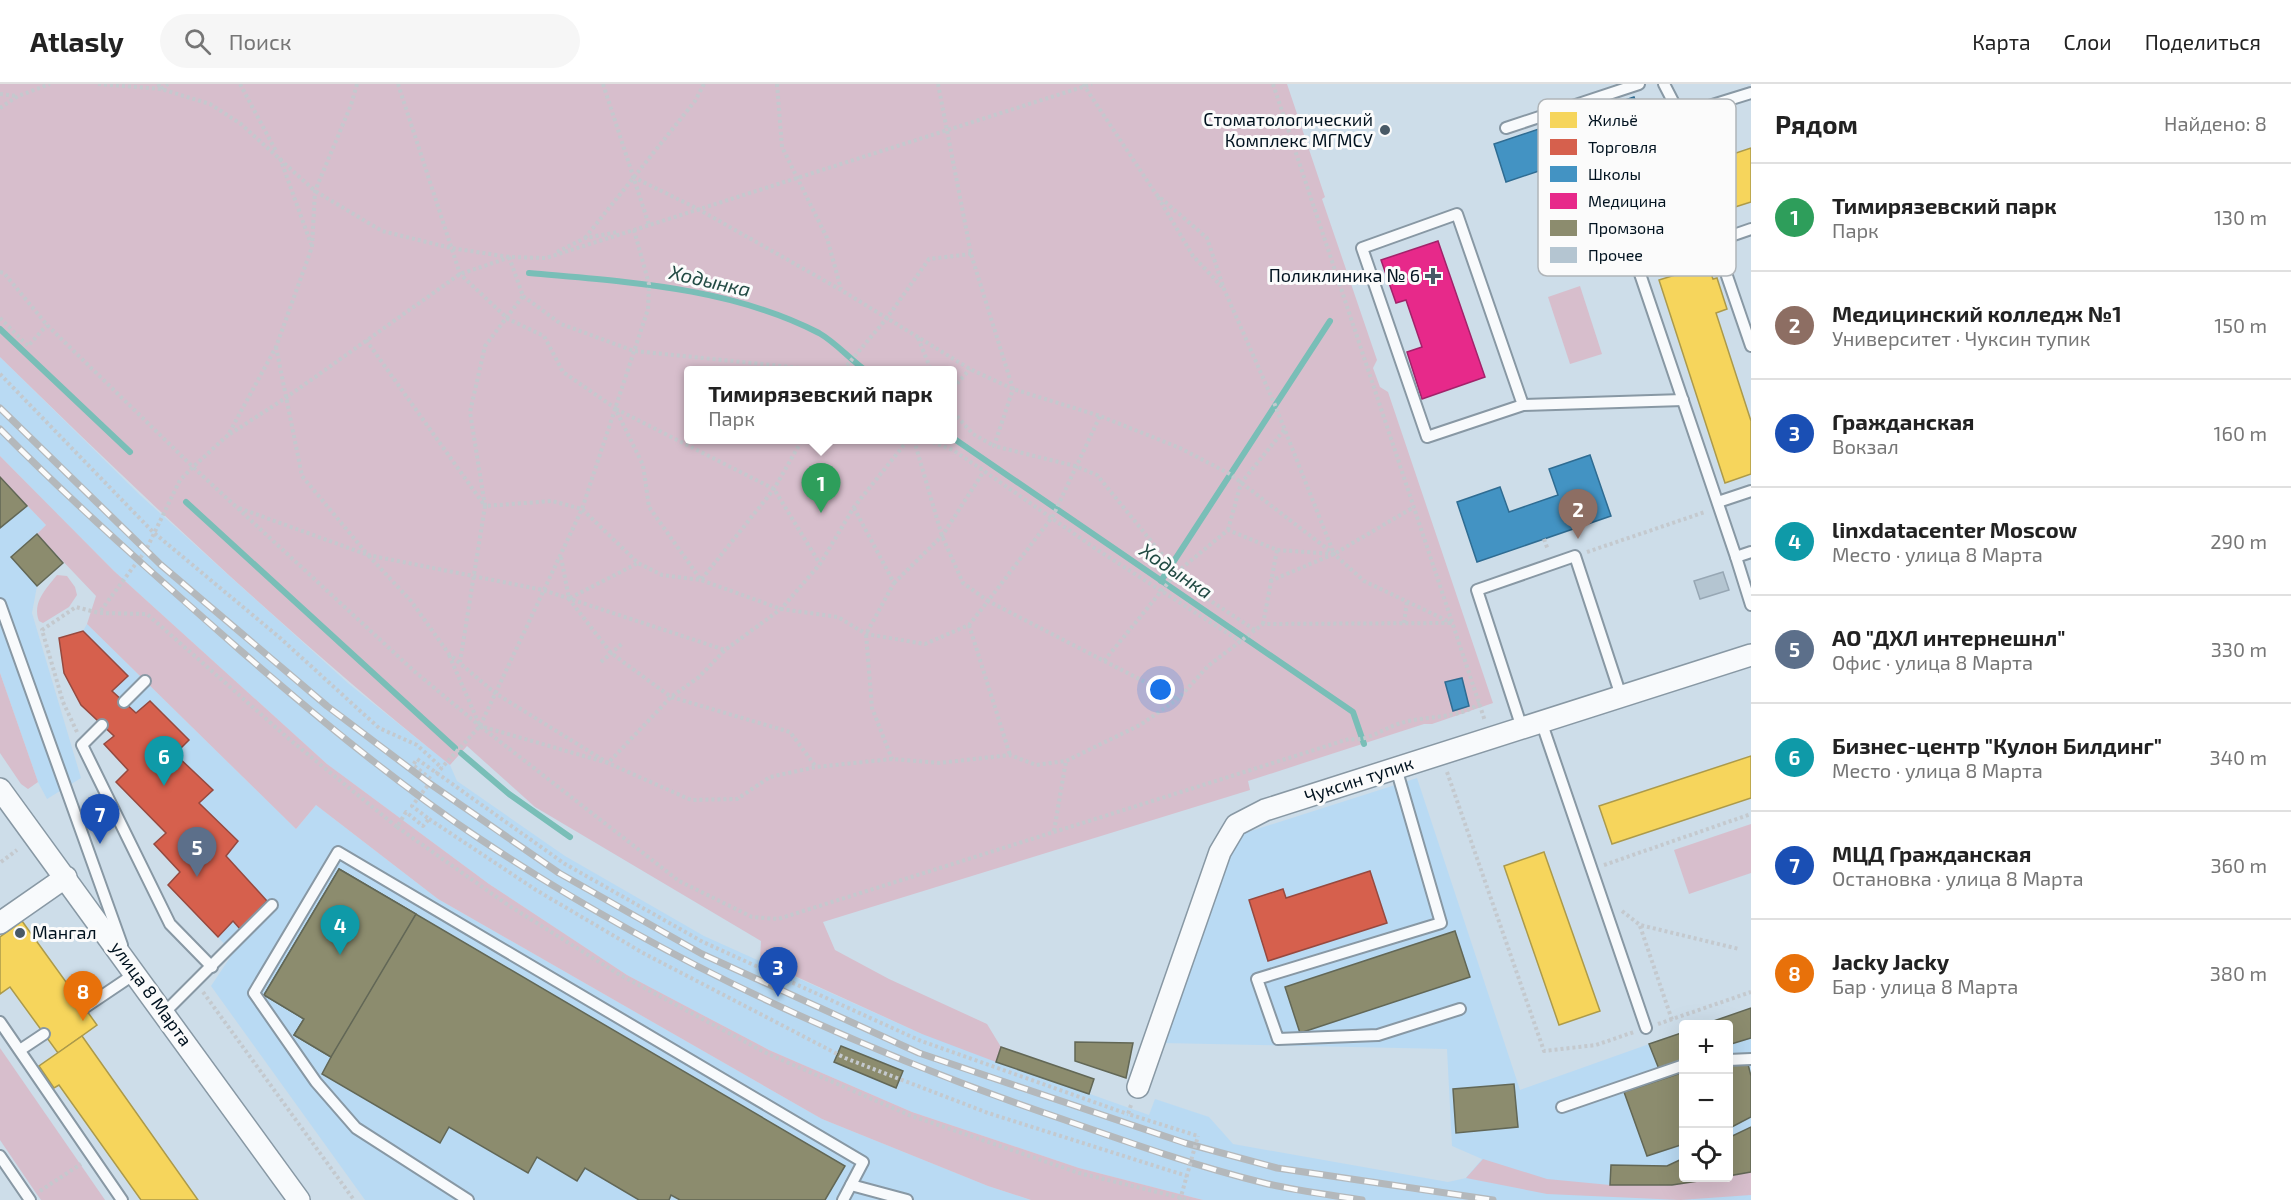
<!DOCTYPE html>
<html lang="ru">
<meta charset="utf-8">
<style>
body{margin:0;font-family:"Exo 2",sans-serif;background:#f6f6f6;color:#222}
.controls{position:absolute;right:18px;bottom:18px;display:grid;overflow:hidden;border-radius:6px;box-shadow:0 6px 24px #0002}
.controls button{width:54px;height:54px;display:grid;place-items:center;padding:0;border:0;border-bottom:2px solid #e0e0e0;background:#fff;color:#222;font:30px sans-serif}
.you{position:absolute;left:1161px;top:606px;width:21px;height:21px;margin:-15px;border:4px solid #fff;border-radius:50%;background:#1a73e8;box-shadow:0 0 0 9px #1a73e833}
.badge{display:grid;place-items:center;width:39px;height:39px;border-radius:50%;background:#485966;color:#fff;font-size:20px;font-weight:700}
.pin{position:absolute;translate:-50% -50px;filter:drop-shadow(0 2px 3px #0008)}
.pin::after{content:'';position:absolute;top:32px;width:21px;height:18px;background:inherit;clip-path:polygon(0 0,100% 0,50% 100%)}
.popup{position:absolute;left:684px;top:282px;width:273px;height:78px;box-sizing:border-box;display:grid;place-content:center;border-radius:6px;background:#fff;filter:drop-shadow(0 2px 4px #0005);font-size:20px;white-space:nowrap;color:#767676}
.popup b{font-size:22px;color:#222}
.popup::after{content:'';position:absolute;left:50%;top:100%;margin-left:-12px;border:12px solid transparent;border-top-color:#fff}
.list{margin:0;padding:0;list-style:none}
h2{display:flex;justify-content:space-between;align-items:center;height:78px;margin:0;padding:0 24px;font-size:26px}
h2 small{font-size:20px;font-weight:400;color:#767676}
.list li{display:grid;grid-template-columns:39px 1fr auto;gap:18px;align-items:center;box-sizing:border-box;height:108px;padding:0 24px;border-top:2px solid #e0e0e0}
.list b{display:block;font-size:22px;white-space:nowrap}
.list p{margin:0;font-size:20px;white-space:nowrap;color:#767676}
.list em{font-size:20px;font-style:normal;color:#767676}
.icon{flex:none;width:33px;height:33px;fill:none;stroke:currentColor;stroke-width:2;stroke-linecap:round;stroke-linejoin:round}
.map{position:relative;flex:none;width:1751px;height:1116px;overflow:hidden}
header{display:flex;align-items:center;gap:36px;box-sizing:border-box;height:84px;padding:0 30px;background:#fff;border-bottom:2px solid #e0e0e0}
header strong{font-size:28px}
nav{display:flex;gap:33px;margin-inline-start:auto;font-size:21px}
.search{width:420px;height:54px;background:#f6f6f6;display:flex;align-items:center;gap:15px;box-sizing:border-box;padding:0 21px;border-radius:33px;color:#767676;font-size:22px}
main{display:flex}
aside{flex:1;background:#fff}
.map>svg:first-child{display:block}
</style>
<header>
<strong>Atlasly</strong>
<div class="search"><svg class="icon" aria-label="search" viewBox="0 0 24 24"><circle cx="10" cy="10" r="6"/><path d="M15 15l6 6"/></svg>Поиск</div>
<nav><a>Карта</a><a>Слои</a><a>Поделиться</a></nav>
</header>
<main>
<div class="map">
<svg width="1751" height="1116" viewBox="0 0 1751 1116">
<rect width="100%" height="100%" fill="#cddde9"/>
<g fill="#b9daf3">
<polygon points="0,273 140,411 349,600 450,681 457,697 565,772 704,852 922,950 1001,963 1094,995 1090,1010 1149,1031 1155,1015 1209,1033 1233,1060 1448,1098 1466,1094 1482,1075 1452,1062 1447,965 1162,959 1232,753 1417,694 1520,1006 1683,948 1684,1094 1728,1094 1728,940 1705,940 1751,924 1751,1116 1203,1116 1079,1084 912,1028 769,966 627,891 489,800 327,680 114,487 0,372"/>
<polygon points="0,393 46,441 37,450 63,479 37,502 32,529 81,694 47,715 38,698 0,589"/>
<polygon points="87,540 296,745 316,721 438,815 822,1035 988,1102 1031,1116 365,1116 211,902 233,869 168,801 180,788 154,760 166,749 116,698 128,686 104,660 114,652 81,621 64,589 59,554 83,547"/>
</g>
<g fill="#d7becc" fill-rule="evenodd">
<path d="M0,0H1287L1325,113L1322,115L1377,276L1373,284L1380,303L1388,308L1493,619L1432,640H1424L1248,697L1250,706L823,838L835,866L889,895L987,940L1001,963L996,978L922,950L760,876L761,857L535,723L467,662L450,681C291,554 145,415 0,273ZM689,286H953V356H689Z"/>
<polygon points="1580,202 1602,270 1570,280 1548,213"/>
<polygon points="0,372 114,487 327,680 489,800 627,891 769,966 912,1028 1079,1084 1203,1116 1031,1116 988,1102 822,1035 438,815 316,721 296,745 87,540 96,512 37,450 46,441 0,393"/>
<path d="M57,491L67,492L75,503L77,511L69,523L43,539L39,537C32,518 46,505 57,491Z"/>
<polygon points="0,589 38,698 28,705 21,700 0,669"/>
<polygon points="1751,740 1751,789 1689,810 1674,766"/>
<polygon points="0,964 105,1116 41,1116 36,1109 0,1056"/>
<polygon points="1483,1075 1547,1095 1610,1101 1672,1101 1751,1088 1751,1111 1680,1116 1547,1110 1466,1094"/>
</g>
<g fill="#f6d55c" stroke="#ac9a4a" stroke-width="1.5">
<polygon points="1751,64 1751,118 1735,123 1718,75"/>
<polygon points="1704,182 1709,184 1713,195 1717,194 1727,225 1716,229 1751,337 1751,390 1725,399 1659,196"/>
<polygon points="1751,672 1751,714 1612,760 1599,722"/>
<polygon points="1544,768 1600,927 1559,941 1504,782"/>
<polygon points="22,837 97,941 58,969 10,903 0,910 0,853"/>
<polygon points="82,952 198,1116 141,1116 59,1001 54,1004 39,982"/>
</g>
<g fill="#d6604d" stroke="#96493f" stroke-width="1.5">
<polygon points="83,547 128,592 112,607 136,629 150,617 189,656 175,670 213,706 199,719 238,757 226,772 267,817 240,845 233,837 218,853 168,801 180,788 154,760 166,749 116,698 128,686 104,660 114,652 81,621 64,589 59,554"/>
<polygon points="1370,787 1387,839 1268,877 1249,816 1283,805 1286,814"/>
</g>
<g fill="#4393c3" stroke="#2f6c92" stroke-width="1.5">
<polygon points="1634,13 1647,51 1506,98 1494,60"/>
<polygon points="1633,102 1642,130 1607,142 1598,114"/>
<polygon points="1590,371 1611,432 1477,478 1457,418 1500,403 1509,428 1558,411 1549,385"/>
<polygon points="1462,594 1469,622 1453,627 1445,598"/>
</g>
<polygon fill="#e7298a" stroke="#a2226a" stroke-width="1.5" points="1438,157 1485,293 1422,315 1407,268 1422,263 1406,216 1396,219 1381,176"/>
<g fill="#8c8c6e" stroke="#626756" stroke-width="1.5">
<polygon points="0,393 27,422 0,444"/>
<polygon points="37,450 63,479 37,502 11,473"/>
<polygon points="339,785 845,1082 825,1116 680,1116 671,1111 669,1116 639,1116 585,1084 577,1097 537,1073 528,1089 449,1043 440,1059 322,990 331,973 294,951 304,935 264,911"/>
<polygon points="339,785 416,830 331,973 294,951 304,935 264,911"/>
<polygon points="1455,847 1470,893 1300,949 1285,903"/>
<polygon points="1751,924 1751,954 1728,961 1728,940 1705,940"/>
<polygon points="1684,948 1684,977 1659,985 1649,960"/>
<polygon points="1075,958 1133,959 1126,994 1075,977"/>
<polygon points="841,962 903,987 896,1004 834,978"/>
<polygon points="1001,963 1094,995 1089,1010 996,978"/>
<polygon points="1748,980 1751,992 1751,1033 1728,1045 1728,982"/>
<polygon points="1684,988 1684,1060 1647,1072 1624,1008"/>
<polygon points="1514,1000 1518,1043 1456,1049 1453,1005"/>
<polygon points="1751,1043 1751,1088 1728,1092 1728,1054"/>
<polygon points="1684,1074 1684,1094 1718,1094 1672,1101 1610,1101 1611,1081 1667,1082"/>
</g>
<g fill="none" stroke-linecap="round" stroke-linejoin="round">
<g stroke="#79beb7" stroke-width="6">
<path d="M529,189C626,198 730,203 819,249C835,258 850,275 865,286"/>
<polyline points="0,245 130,368"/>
<polyline points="953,354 1353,628 1364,660"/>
<polyline points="186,418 455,664"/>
<polyline points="1161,497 1330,237"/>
<polyline points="461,669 509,710 570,753"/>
</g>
</g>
<polygon fill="#b4c5d1" stroke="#97a7b4" stroke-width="1.5" points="1723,488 1729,506 1700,515 1694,497"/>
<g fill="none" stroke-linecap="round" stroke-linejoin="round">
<g stroke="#8898a4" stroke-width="14">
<g id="service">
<polyline points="1664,0 1680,31 1751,9"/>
<polyline points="1680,31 1711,144"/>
<polyline points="1506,44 1639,0"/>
<polyline points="1715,157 1751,262"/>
<polyline points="1523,321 1427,353 1362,164 1457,130 1523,321 1683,316"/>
<polyline points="1718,418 1751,407"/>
<polyline points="1751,468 1736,473 1751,521"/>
<polyline points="1736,473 1638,184 1751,145"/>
<polyline points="0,520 122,861"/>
<polyline points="124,618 145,597"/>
<polyline points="1541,637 1646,944"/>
<polyline points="102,641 82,661 170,840 212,883"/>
<polyline points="1522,644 1477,506 1575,472 1621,612"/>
<polyline points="1396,684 1441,839 1257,895 1278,955 1378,951 1460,925"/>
<polyline points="84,924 136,889"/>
<polyline points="164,929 272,821"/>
<polyline points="0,938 122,1116"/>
<polyline points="20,966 44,950"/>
<polyline points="1728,976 1751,975"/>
<polyline points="1562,1023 1684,981"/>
<polyline points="0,1072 30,1116"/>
<polyline points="851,1101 907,1116"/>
<polyline points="468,1116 356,1044 316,998 254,909 338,768 863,1078 843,1116"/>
</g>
</g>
<g stroke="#8898a4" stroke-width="24">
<g id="minor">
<polyline points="0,705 299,1116"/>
<polyline points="0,839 66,793"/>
<polyline points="1138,1003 1220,768 1236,741 1265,726 1751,571"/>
</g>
</g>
<g stroke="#c4c9ce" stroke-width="4" stroke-dasharray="3 3" stroke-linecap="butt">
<polyline points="98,0 161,5 210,20 241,40 315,107 382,147 451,164 509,173 546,174 1092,0"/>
<polyline points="158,0 161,5 168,0"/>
<polyline points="240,0 276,67"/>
<polyline points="357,0 351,21 315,107 312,163 276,263 228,351 193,383 414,587 480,642 608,679 671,613 699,593 725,566 781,525 820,480 854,423 908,356"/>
<polyline points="398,0 460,190 508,235 544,252 563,288 615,324 643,381 649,423 701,496 774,405 802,356"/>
<polyline points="603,0 649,141"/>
<polyline points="777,0 782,63 827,154 841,205"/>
<polyline points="938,0 971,170 1013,305 994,362 1075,382 1097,391 1188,502 1255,546"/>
<polyline points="1083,0 1156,110 1207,154 1224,205 1275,321 1334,470 1277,466 1228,446 1177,488 1104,577"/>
<polyline points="1273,0 1485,637"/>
<polyline points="0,10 17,12"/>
<polyline points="0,24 18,12 50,0"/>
<polyline points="280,74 311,160"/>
<polyline points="1576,74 1580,86 1658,59 1667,83 1680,79"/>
<polyline points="633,93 698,125 841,206 970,285 1013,305 1100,332 1180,364 1230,390 1334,470 1364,497 1452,539"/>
<polyline points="1158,113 1193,172 1223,204"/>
<polyline points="585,154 695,17 704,0"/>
<polyline points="557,168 585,154 618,148"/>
<polyline points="509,173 523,212 485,262 470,328 485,422 552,417 582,425 638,479 662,491 701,496 781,525 838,533 866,550 925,560 969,541 988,517 1178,615"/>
<polyline points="0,188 4,189 47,241 193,383 180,396 146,466 99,529"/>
<polyline points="523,212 561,240 634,267 821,286"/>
<polyline points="0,234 28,262 47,241"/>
<polyline points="918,254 931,286"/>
<polyline points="366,256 485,422 460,578"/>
<polyline points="276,263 302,392 368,471 543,506 725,566"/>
<polyline points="843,286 887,234 929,175 971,170"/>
<polyline points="0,290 153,448 279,553 379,644 417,661 442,684"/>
<polyline points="953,304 970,285"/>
<polyline points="616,325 774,405 820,480"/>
<polyline points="953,328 973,350 994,362"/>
<polyline points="230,350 287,313 460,190 508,174"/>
<polyline points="914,356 942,452 963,499 988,517 1053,432 1100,332"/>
<polyline points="927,356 953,366 984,387 1096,465 1241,558"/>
<polyline points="239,424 368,471 411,517 449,570 495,609 608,679 691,716 737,715 770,693 816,683 892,675 939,679 1010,671 1036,681 1066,677 1140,641 1178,615 1208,582 1263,540 1453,539"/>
<polyline points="854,424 894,499 866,550 872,624 892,675"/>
<polyline points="1228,446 1241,399 1285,345"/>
<polyline points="1544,455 1548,466"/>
<polyline points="1587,468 1705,428"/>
<polyline points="561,473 569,515 611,569 671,613 790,648 816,683"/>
<polyline points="1270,497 1334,470 1414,423"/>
<polyline points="894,499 942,452 984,387"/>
<polyline points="570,514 638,479"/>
<polyline points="1404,539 1407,517"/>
<polyline points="1263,540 1277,466"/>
<polyline points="969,541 1010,671"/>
<polyline points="449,571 480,642 582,425 648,225 649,200 634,146"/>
<polyline points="601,578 623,559"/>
<polyline points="77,648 63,618 42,546 76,523 99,529 147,530 289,655 397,743 406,728 423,742 429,735 412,722 432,696 413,681 417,675 565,780 703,858 921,957 1128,1030"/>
<polyline points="1447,688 1544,967 1596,961 1634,948"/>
<path d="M436,690L480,642L679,797L752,833L778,835L1349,655C1366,658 1381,646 1398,640C1423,631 1458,636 1480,619"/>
<polyline points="429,735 536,806 643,869 845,974 988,1029 1187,1092"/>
<polyline points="397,743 508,821 620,891 768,970 909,1031 1079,1089 1190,1116"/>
<polyline points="1054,747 1066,677"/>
<polyline points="1,778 17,766"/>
<polyline points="1604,781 1751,730"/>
<polyline points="1622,827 1640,841 1739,865"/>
<polyline points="1640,842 1672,936"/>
<polyline points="203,908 354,1116"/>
<polyline points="1658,940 1751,908"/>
<polyline points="1131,1021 1128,1030 1198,1052"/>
<polyline points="40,1107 81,1080"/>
</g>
<use href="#service" stroke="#f8fafc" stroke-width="10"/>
<use href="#minor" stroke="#f8fafc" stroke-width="21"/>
<g stroke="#b4b8bb" stroke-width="7">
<g id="rail">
<polyline points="0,324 161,481 327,622 429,699 559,789 702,870 919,969 1185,1059 1277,1084 1493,1116"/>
<path d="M0,345C77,423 159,495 241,567C317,633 396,699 480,755C659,874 858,966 1062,1035C1130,1059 1198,1083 1268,1100C1298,1107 1331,1111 1362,1116"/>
</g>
</g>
<use href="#rail" stroke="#fbfbfb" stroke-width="4.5" stroke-dasharray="14" stroke-linecap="butt"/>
<polyline stroke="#c4c9ce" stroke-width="4" stroke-dasharray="3 3" stroke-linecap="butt" points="1180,1116 1198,1052"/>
</g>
<g fill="#485966" stroke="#fbfbfb" stroke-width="2">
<circle cx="1385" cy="46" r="6"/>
<path d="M1430 183h6v6h6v6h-6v6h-6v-6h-6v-6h6z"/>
<circle cx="20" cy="849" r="6"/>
</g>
<g text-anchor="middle" stroke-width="6" stroke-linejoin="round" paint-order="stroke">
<g font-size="18" fill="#01121f" stroke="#fbfbfb" text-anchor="end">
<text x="1373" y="42">Стоматологический<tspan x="1373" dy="21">Комплекс МГМСУ</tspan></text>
<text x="1420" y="198">Поликлиника № 6</text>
<text x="32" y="855" text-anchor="start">Мангал</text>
</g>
<g font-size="18" fill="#01121f" stroke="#fbfbfb">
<text transform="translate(1359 696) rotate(-18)" y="6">Чуксин тупик</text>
<text transform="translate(151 910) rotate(54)" y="6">улица 8 Марта</text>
</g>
<g font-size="20" font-style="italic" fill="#214a43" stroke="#fbfbfb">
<text transform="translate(710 197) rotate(13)" y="7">Ходынка</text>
<text transform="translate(1176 487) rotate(34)" y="7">Ходынка</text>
</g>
</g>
<rect x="1538" y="15" width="198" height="177" rx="9" fill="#fbfbfb" stroke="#b0b5b9" stroke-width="1.5"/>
<rect x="1550" y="28" width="27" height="16" fill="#f6d55c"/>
<rect x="1550" y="55" width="27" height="16" fill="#d6604d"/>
<rect x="1550" y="82" width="27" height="16" fill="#4393c3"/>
<rect x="1550" y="109" width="27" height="16" fill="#e7298a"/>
<rect x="1550" y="136" width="27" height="16" fill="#8c8c6e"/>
<rect x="1550" y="163" width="27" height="16" fill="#b4c5d1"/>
<g font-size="16" fill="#01121f">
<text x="1588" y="42">Жильё</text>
<text x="1588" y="69">Торговля</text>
<text x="1588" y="96">Школы</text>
<text x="1588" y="123">Медицина</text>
<text x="1588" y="150">Промзона</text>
<text x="1588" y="177">Прочее</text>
</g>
</svg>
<div class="controls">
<button>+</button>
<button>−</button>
<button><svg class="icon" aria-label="locate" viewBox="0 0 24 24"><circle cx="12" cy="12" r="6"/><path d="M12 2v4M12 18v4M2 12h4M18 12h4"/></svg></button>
</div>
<div class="you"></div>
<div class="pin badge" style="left:821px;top:429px;background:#2e9e5b">1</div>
<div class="popup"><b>Тимирязевский парк</b>Парк</div>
<div class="pin badge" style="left:1578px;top:455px;background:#8d6e63">2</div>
<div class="pin badge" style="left:778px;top:913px;background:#1a4fb4">3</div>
<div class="pin badge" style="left:340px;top:871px;background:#0f9aa8">4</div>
<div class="pin badge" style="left:197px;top:793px;background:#5c6f8a">5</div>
<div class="pin badge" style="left:164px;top:702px;background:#0f9aa8">6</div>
<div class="pin badge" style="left:100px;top:760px;background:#1a4fb4">7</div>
<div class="pin badge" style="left:83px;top:937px;background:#e8710a">8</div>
</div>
<aside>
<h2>Рядом<small>Найдено: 8</small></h2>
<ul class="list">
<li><span class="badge" style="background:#2e9e5b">1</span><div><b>Тимирязевский парк</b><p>Парк</p></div><em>130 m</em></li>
<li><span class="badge" style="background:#8d6e63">2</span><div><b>Медицинский колледж №1</b><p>Университет · Чуксин тупик</p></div><em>150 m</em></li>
<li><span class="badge" style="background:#1a4fb4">3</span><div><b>Гражданская</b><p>Вокзал</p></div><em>160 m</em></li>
<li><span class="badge" style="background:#0f9aa8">4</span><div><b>linxdatacenter Moscow</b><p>Место · улица 8 Марта</p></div><em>290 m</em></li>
<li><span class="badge" style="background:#5c6f8a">5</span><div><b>АО &quot;ДХЛ интернешнл&quot;</b><p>Офис · улица 8 Марта</p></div><em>330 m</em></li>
<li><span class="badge" style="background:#0f9aa8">6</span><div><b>Бизнес-центр &quot;Кулон Билдинг&quot;</b><p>Место · улица 8 Марта</p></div><em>340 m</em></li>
<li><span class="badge" style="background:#1a4fb4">7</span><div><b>МЦД Гражданская</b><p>Остановка · улица 8 Марта</p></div><em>360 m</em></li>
<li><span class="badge" style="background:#e8710a">8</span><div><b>Jacky Jacky</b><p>Бар · улица 8 Марта</p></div><em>380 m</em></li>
</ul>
</aside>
</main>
